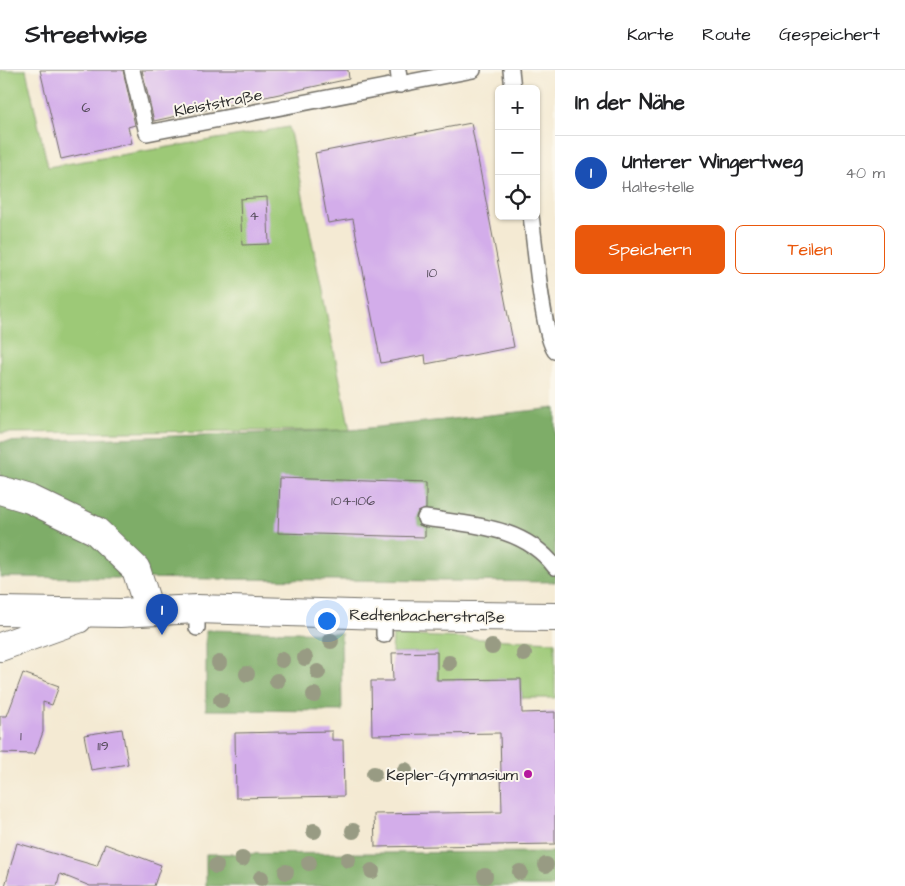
<!DOCTYPE html>
<html lang="de">
<meta charset="utf-8">
<style>
body{margin:0;font-family:"Architects Daughter",sans-serif;background:#f2f2f2;color:#202124}
.controls{position:absolute;right:15px;top:15px;display:grid;overflow:hidden;border-radius:8px;box-shadow:0 1px 4px #0004}
.controls button{width:45px;height:45px;display:grid;place-items:center;padding:0;border:0;border-bottom:1px solid #e0e0e0;background:#fff;color:#202124;font:25px sans-serif}
.you{position:absolute;left:326px;top:550px;width:18px;height:18px;margin:-12px;border:4px solid #fff;border-radius:50%;background:#1a73e8;box-shadow:0 0 0 8px #1a73e833}
.badge{display:grid;place-items:center;width:32px;height:32px;border-radius:50%;background:#ea580c;color:#fff;font-size:16px;font-weight:700}
.pin{position:absolute;translate:-50% -41px;filter:drop-shadow(0 1px 2px #0008)}
.pin::after{content:'';position:absolute;top:26px;width:18px;height:15px;background:inherit;clip-path:polygon(0 0,100% 0,50% 100%)}
.list{margin:0;padding:0;list-style:none}
h2{display:flex;justify-content:space-between;align-items:center;height:65px;margin:0;padding:0 20px;font-size:21px}
h2 small{font-size:16px;font-weight:400;color:#757577}
.list li{display:grid;grid-template-columns:32px 1fr auto;gap:15px;align-items:center;box-sizing:border-box;height:75px;padding:0 20px;border-top:1px solid #e0e0e0}
.list b{display:block;font-size:19px;white-space:nowrap}
.list p{margin:0;font-size:16px;white-space:nowrap;color:#757577}
.list em{font-size:16px;font-style:normal;color:#757577}
.actions{display:flex;gap:10px;padding:15px 20px}
.actions a{flex:1;padding:11px 0;border:1px solid #ea580c;border-radius:8px;text-align:center;font-size:18px;color:#ea580c}
.actions .main{background:#ea580c;color:#fff}
.icon{flex:none;width:28px;height:28px;fill:none;stroke:currentColor;stroke-width:2;stroke-linecap:round;stroke-linejoin:round}
.map{position:relative;flex:none;width:555px;height:816px;overflow:hidden}
header{display:flex;align-items:center;gap:30px;box-sizing:border-box;height:70px;padding:0 25px;background:#fff;border-bottom:1px solid #e0e0e0}
header strong{font-size:24px}
nav{display:flex;gap:28px;margin-inline-start:auto;font-size:18px}
main{display:flex}
aside{flex:1;background:#fff}
.map>svg:first-child{display:block}
</style>
<header>
<strong>Streetwise</strong>
<nav><a>Karte</a><a>Route</a><a>Gespeichert</a></nav>
</header>
<main>
<div class="map">
<svg width="555" height="816" viewBox="0 0 555 816">
<rect width="100%" height="100%" fill="#fbf7ec"/>
<filter id="ink" filterUnits="userSpaceOnUse"><feTurbulence type="fractalNoise" baseFrequency=".02" numOctaves="2"/><feDisplacementMap in="SourceGraphic" scale="10" xChannelSelector="R" yChannelSelector="G"/><feConvolveMatrix kernelMatrix="1 2 1 2 8 2 1 2 1" color-interpolation-filters="sRGB"/></filter>
<filter id="wash" filterUnits="userSpaceOnUse"><feTurbulence type="fractalNoise" baseFrequency=".0096" numOctaves="4" result="noise"/><feDisplacementMap in="SourceGraphic" scale="20" xChannelSelector="R" yChannelSelector="G"/><feGaussianBlur stdDeviation="1.12" result="paint"/><feColorMatrix in="noise" values="0 0 0 0 0 0 0 0 0 0 0 0 0 0 0 0 0 1.4 0 .05"/><feComposite in="paint" operator="in"/></filter>
<g filter="url(#wash)">
<rect width="100%" height="100%" fill="#f4ead3"/>
<g fill="#9dc977" stroke="#647a51">
<polygon points="0,0 26,0 48,97 289,57 350,360 0,363"/>
<polygon points="393,565 555,572 555,628 522,628 521,609 437,610 437,582 392,583"/>
</g>
<g fill="#7ead68" stroke="#546c4a">
<polygon points="555,338 555,512 0,507 0,372 350,360"/>
<polygon points="206,560 341,563 342,641 206,640"/>
<polygon points="555,782 555,816 206,816 206,784"/>
</g>
<g id="blocks">
<g fill="#d3adea">
<polygon points="40,0 123,0 135,55 128,57 132,73 61,89"/>
<polygon points="142,0 348,0 349,9 154,51"/>
<polygon points="471,53 514,277 426,294 425,285 381,293 353,149 328,153 315,83"/>
<polygon points="267,127 269,174 242,175 240,129"/>
<polygon points="280,408 426,413 426,439 418,442 416,447 419,455 425,457 425,467 278,463"/>
<polygon points="437,582 437,610 521,609 522,643 555,642 555,774 375,777 374,744 502,742 500,663 372,665 371,611 393,611 392,583"/>
<polygon points="23,603 59,616 52,635 43,632 43,662 35,684 0,683 0,646 7,646"/>
<polygon points="122,659 128,694 91,700 84,665"/>
<polygon points="332,661 332,670 343,670 344,726 236,728 235,663"/>
<polygon points="17,773 97,796 105,774 161,795 154,816 90,816 60,804 57,816 5,816"/>
</g>
</g>
</g>
<g filter="url(#ink)">
<use href="#blocks" fill-opacity="0" stroke="#716e66" stroke-width="1"/>
<g fill="none" stroke-linecap="round" stroke-linejoin="round">
<g stroke="#716e66" stroke-width="18">
<g id="service">
<polyline points="132,0 147,63 473,0"/>
<polyline points="398,0 400,15"/>
<polyline points="511,0 513,19"/>
<path d="M531,146C535,173 542,263 555,281"/>
<path d="M425,448C472,455 524,456 555,497"/>
<polyline points="384,545 384,565"/>
<polyline points="197,558 197,539"/>
</g>
</g>
<g stroke="#716e66" stroke-width="30">
<g id="minor">
<polyline points="0,420 30,429 96,461 136,499 149,540"/>
<polyline points="0,541 120,543 197,539 384,545 555,547"/>
<polyline points="0,577 78,549"/>
</g>
</g>
<use href="#service" stroke="#fff" stroke-width="15"/>
<use href="#minor" stroke="#fff" stroke-width="28"/>
</g>
<g fill="#989b83">
<circle cx="331" cy="571" r="8"/>
<circle cx="492" cy="577" r="8"/>
<circle cx="524" cy="584" r="8"/>
<circle cx="305" cy="588" r="8"/>
<circle cx="282" cy="590" r="8"/>
<circle cx="219" cy="593" r="8"/>
<circle cx="449" cy="593" r="8"/>
<circle cx="318" cy="602" r="8"/>
<circle cx="247" cy="604" r="8"/>
<circle cx="277" cy="611" r="8"/>
<circle cx="314" cy="625" r="8"/>
<circle cx="221" cy="630" r="8"/>
<circle cx="405" cy="700" r="8"/>
<circle cx="374" cy="704" r="8"/>
<circle cx="314" cy="761" r="8"/>
<circle cx="353" cy="761" r="8"/>
<circle cx="242" cy="789" r="8"/>
<circle cx="348" cy="790" r="8"/>
<circle cx="309" cy="793" r="8"/>
<circle cx="546" cy="795" r="8"/>
<circle cx="216" cy="796" r="8"/>
<circle cx="372" cy="801" r="8"/>
<circle cx="286" cy="802" r="8"/>
<circle cx="520" cy="802" r="8"/>
<circle cx="485" cy="806" r="8"/>
<circle cx="261" cy="808" r="8"/>
</g>
</g>
<circle fill="#b5179e" stroke="#fbf7ec" stroke-width="2" cx="528" cy="704" r="5"/>
<g text-anchor="middle" stroke-width="4" stroke-linejoin="round" paint-order="stroke">
<g font-size="14" fill="#554c5b">
<text x="86" y="42">6</text>
<text x="254" y="150">4</text>
<text x="432" y="207">10</text>
<text x="353" y="435">104-106</text>
<text x="21" y="670">1</text>
<text x="103" y="680">119</text>
</g>
<g font-size="16" fill="#2b2b2b" stroke="#fbf7ec">
<text transform="translate(218 32) rotate(-11)" y="6">Kleiststraße</text>
<text transform="translate(427 545) rotate(1)" y="6">Redtenbacherstraße</text>
</g>
<g font-size="16" fill="#2b2b2b" stroke="#fbf7ec" text-anchor="end">
<text x="518" y="710">Kepler-Gymnasium</text>
</g>
</g>
</svg>
<div class="controls">
<button>+</button>
<button>−</button>
<button><svg class="icon" aria-label="locate" viewBox="0 0 24 24"><circle cx="12" cy="12" r="6"/><path d="M12 2v4M12 18v4M2 12h4M18 12h4"/></svg></button>
</div>
<div class="you"></div>
<div class="pin badge" style="left:162px;top:565px;background:#1a4fb4">1</div>
</div>
<aside>
<h2>In der Nähe<small></small></h2>
<ul class="list">
<li><span class="badge" style="background:#1a4fb4">1</span><div><b>Unterer Wingertweg</b><p>Haltestelle</p></div><em>40 m</em></li>
</ul>
<div class="actions"><a class="main">Speichern</a><a>Teilen</a></div>
</aside>
</main>
